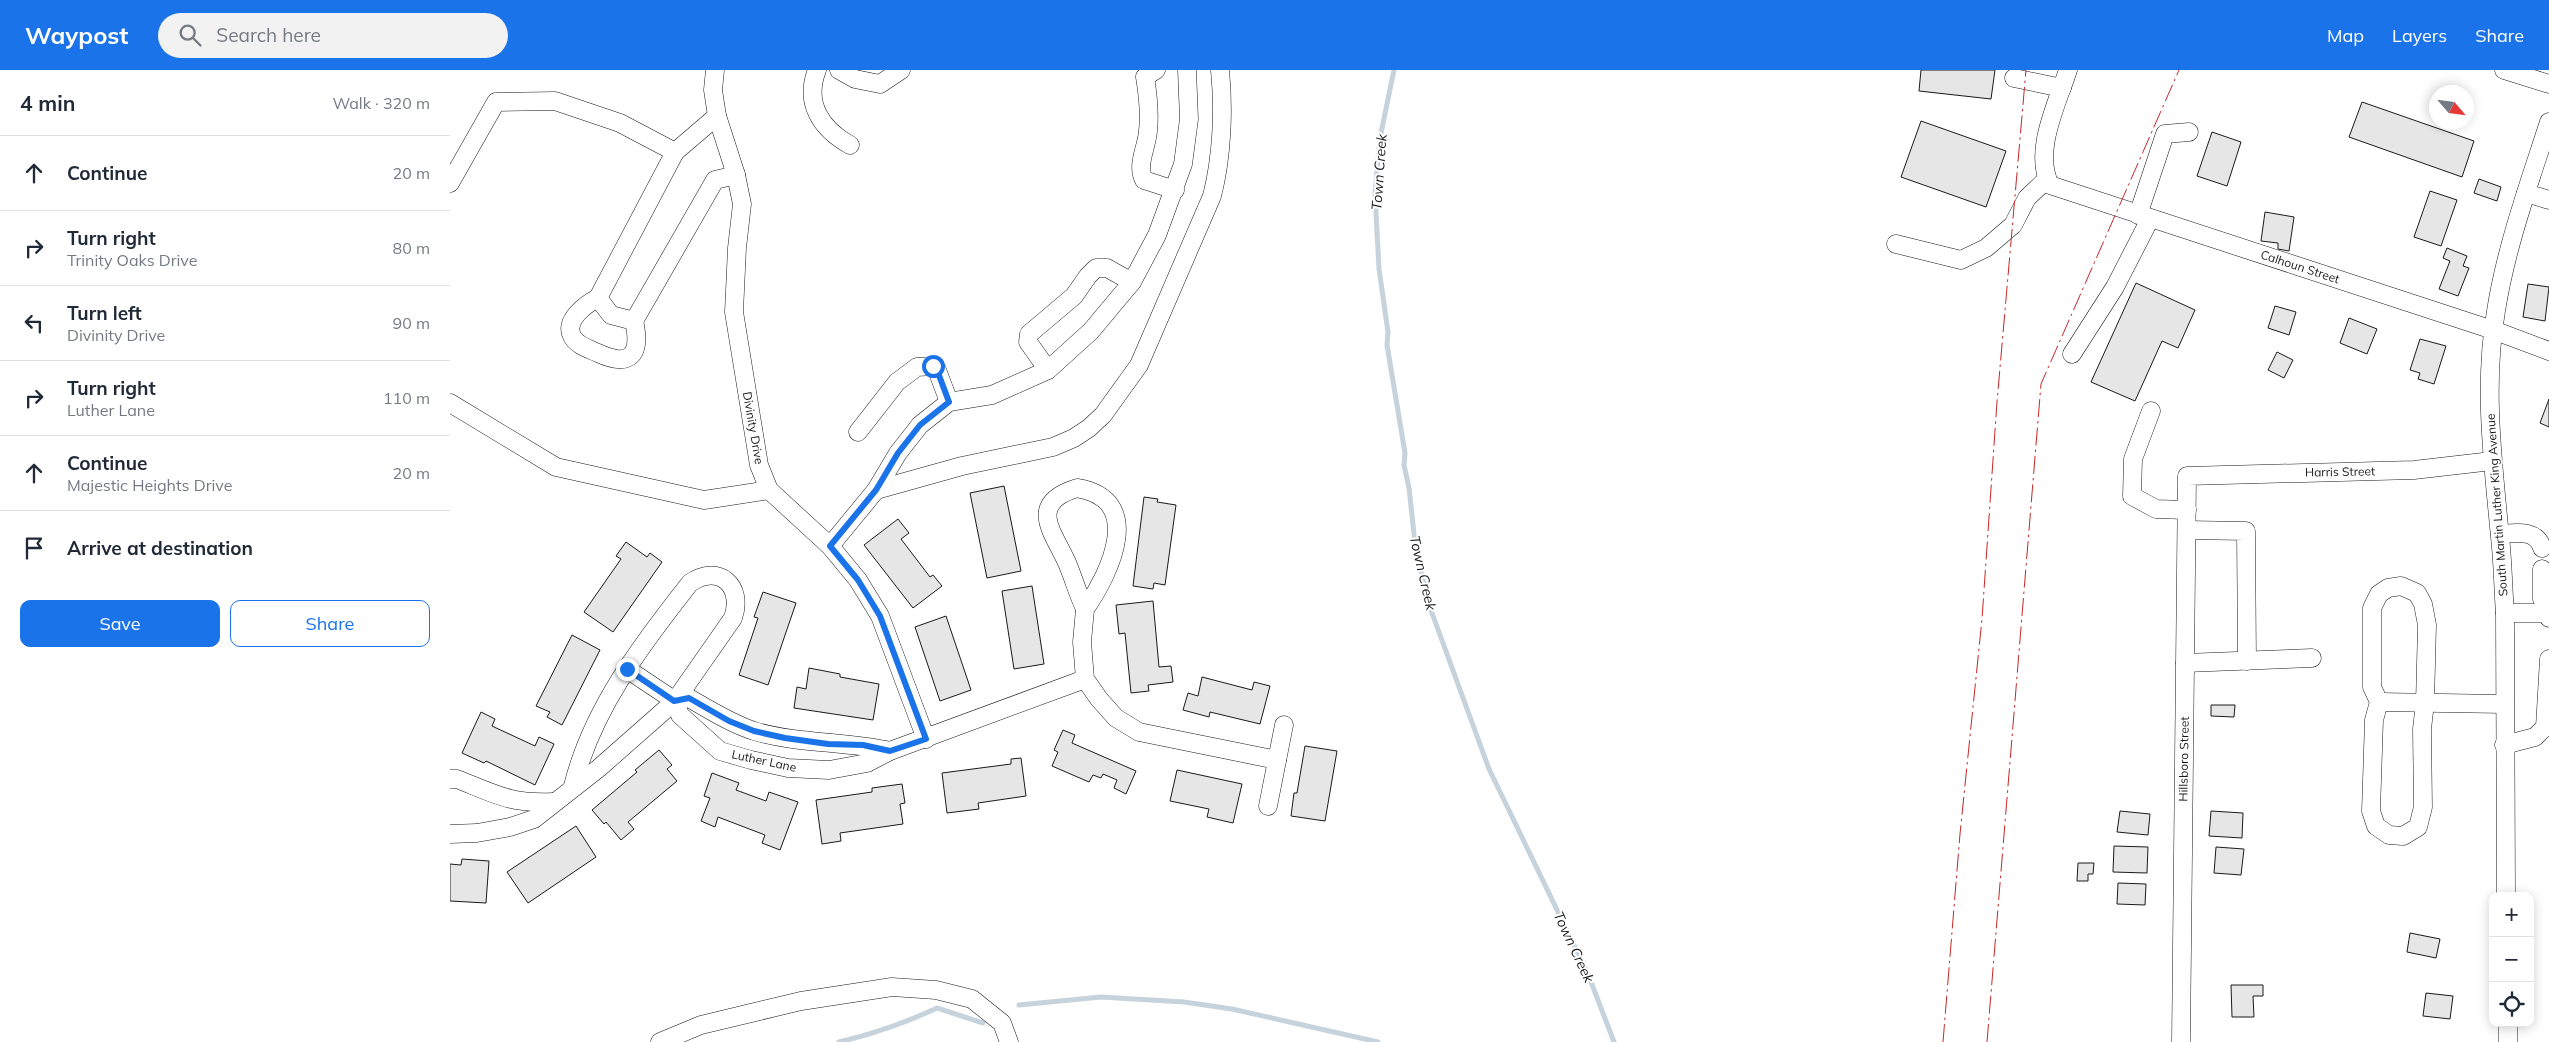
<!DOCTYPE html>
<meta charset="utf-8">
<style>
body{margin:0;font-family:Mulish,sans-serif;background:#f2f2f3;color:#1f2937}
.controls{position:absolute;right:15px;bottom:15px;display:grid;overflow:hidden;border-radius:10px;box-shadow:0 2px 12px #0003}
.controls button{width:45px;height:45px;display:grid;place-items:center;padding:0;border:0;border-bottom:1px solid #e0e1e3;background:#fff;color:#1f2937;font:25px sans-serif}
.compass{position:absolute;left:1979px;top:15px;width:45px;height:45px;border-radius:50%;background:#fff;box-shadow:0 2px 12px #0003;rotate:118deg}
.stop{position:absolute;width:15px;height:15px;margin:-11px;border:4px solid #1a73e8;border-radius:50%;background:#fff}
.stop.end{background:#1a73e8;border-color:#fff;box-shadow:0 1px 5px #0008}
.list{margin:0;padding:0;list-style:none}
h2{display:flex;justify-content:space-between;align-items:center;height:65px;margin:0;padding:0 20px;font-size:21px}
h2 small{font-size:16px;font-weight:400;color:#747a83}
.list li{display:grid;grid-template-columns:32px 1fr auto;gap:15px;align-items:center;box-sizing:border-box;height:75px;padding:0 20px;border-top:1px solid #e0e1e3}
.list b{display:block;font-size:19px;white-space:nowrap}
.list p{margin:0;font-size:16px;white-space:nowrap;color:#747a83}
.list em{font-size:16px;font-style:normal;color:#747a83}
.actions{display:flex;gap:10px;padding:15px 20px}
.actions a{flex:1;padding:11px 0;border:1px solid #1a73e8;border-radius:10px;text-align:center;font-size:18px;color:#1a73e8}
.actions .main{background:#1a73e8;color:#fff}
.icon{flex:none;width:28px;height:28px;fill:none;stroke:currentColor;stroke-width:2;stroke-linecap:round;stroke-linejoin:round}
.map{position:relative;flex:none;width:2099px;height:972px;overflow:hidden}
header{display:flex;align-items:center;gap:30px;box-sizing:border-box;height:70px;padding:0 25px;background:#1a73e8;color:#fff}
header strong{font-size:24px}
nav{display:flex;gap:28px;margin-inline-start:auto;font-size:18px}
.search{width:350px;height:45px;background:#f2f2f3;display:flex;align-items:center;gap:12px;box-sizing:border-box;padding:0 18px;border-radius:28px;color:#747a83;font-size:19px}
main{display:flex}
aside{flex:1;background:#fff}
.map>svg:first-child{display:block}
</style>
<header>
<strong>Waypost</strong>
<div class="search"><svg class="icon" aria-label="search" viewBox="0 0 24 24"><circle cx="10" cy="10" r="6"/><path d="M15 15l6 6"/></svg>Search here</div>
<nav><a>Map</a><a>Layers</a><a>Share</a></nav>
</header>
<main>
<aside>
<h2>4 min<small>Walk · 320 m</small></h2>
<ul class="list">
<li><svg class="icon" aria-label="ahead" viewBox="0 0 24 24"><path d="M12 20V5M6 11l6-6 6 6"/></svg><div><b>Continue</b></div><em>20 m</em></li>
<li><svg class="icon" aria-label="right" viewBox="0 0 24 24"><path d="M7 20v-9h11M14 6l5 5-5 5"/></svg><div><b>Turn right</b><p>Trinity Oaks Drive</p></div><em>80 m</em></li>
<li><svg class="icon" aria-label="left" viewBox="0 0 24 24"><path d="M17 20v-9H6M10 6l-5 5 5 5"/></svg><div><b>Turn left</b><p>Divinity Drive</p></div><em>90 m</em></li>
<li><svg class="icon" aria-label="right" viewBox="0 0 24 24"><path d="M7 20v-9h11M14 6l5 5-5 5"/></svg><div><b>Turn right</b><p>Luther Lane</p></div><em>110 m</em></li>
<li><svg class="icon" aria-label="ahead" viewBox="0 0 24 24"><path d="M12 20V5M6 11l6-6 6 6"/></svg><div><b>Continue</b><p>Majestic Heights Drive</p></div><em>20 m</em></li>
<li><svg class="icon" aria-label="arrive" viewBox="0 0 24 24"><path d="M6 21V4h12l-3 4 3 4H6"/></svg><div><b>Arrive at destination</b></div></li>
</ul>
<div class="actions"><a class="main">Save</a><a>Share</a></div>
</aside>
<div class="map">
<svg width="2099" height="972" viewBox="0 0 2099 972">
<rect width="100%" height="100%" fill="#fff"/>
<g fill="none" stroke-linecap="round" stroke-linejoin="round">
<g stroke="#c6d2dc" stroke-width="5">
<polyline points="944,0 930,68 925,124 929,199 938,262 937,275 955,383 954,395 959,418 965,473 978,532 1039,699 1138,904 1164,972"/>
<polyline points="569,935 651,927 734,932 782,939 928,972"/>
<path d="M389,972C423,964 455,953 487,938L533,953"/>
</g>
</g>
<g fill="#e6e6e6" stroke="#1a1a1a">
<polygon points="1471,0 1545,0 1541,29 1469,21"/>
<polygon points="1912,32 2024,71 2012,107 1899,67"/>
<polygon points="1471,51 1556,81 1536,137 1451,107"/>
<polygon points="1762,62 1791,72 1777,116 1747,106"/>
<polygon points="2029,109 2051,117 2047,131 2024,123"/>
<polygon points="1980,121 2007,130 1991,176 1964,167"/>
<polygon points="1815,142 1844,147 1839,181 1828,179 1828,173 1811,171"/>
<polygon points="1997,178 2017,186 2013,196 2019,198 2008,226 1989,219 2000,191 1993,188"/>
<polygon points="1686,213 1745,240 1728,278 1712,271 1685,331 1641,312"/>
<polygon points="2078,214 2099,217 2095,251 2073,247"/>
<polygon points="1825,236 1846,242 1839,265 1818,258"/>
<polygon points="1899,248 1927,259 1917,284 1890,273"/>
<polygon points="1970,269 1996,276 1984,314 1968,309 1970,303 1960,300"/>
<polygon points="1827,282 1843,290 1834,308 1818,300"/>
<polygon points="2099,329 2099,357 2090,353"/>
<polygon points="554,416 571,501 537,508 520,423"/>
<polygon points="694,427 708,429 707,432 726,435 715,515 704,513 703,519 683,516"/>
<polygon points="448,449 459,463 451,469 480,507 483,505 492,516 463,538 414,475"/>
<polygon points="176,472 197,487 200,483 212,492 163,562 134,542 171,489 166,486"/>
<polygon points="582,516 594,594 564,599 552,521"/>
<polygon points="313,522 346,533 318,615 289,605 308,548 304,547"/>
<polygon points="703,531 709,597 721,596 723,612 698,615 699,621 681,623 675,563 669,564 666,535"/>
<polygon points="496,546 521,620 490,631 465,557"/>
<polygon points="122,565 150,580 112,655 97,647 100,642 86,636"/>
<polygon points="359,598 390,604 390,607 429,614 423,650 344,638 347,617 356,619"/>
<polygon points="752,607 802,620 804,612 820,616 810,654 760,642 759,647 733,640 738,623 748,626"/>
<polygon points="1761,635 1785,635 1784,647 1761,646"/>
<polygon points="31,642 45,649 42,656 85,676 89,667 104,674 85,715 36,691 34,693 12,683"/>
<polygon points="613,660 625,665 622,673 686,701 676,724 664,718 667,710 653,704 651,708 643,705 639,712 602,696 608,682 604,680"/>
<polygon points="855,676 887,681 875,751 841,746 844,723 847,723"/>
<polygon points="209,680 222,695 217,699 227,711 178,752 184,759 171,770 156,752 154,754 142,740 187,702 185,700"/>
<polygon points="571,688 576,726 528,733 529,739 497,743 492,703 561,694 561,689"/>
<polygon points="727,700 792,714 783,753 757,747 759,739 720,731"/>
<polygon points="262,703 289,713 286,720 316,731 319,722 348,732 330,780 312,773 315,765 268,747 265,757 251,751 260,728 254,726"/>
<polygon points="452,714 455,733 450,734 453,754 390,763 391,771 372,774 366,730 422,722 422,718"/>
<polygon points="1670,741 1700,744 1698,765 1667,762"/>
<polygon points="1761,741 1793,743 1792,768 1759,766"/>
<polygon points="126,756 146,787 78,833 57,802"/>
<polygon points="1664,776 1698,777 1697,803 1663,802"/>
<polygon points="1766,777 1794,779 1791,805 1764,803"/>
<polygon points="12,789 39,791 36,833 0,831 0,794 11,795"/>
<polygon points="1628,793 1644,793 1643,804 1638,804 1638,811 1627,811"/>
<polygon points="1668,813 1696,814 1695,835 1667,834"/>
<polygon points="1960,863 1990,869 1986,888 1957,882"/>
<polygon points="1781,915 1813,915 1813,926 1803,926 1804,947 1782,947"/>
<polygon points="1976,923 2003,926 2000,949 1973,946"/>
</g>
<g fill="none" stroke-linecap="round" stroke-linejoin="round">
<g stroke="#1a1a1a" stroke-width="19">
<g id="minor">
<polyline points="265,0 263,20 267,46 286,105 292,134 287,178 284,242 309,395 319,420 380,476 408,510 430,546 476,669"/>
<path d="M367,0C354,33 371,59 400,75"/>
<polyline points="389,0 405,9 430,14 451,0"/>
<path d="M706,0L695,7C698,25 700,43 698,61C697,77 686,95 694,110L725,120"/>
<path d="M1618,0C1607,34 1583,81 1600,115L2043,260L2099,281"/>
<polyline points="2054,0 2099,14"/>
<polyline points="1564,8 1612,18"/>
<polyline points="225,82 148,228 161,245 184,251 265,110 286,105"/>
<polyline points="0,113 46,32 105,31 170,53 225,82 267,46"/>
<polyline points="2076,123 2099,130"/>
<polyline points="1688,145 1715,64 1739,62"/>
<polyline points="1446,174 1511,190 1536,178 1563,155 1577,128 1597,109"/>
<path d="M148,228C136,234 114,250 122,266C126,275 139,279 148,283C180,298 192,285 184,251"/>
<polyline points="1622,284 1665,217 1700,149"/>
<polyline points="598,300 578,272 579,264 624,226 638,206 646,198 657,198 682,212"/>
<polyline points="0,333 106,397 254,430 319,420"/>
<polyline points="1701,341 1683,389 1682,426 1706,439 1737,440"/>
<polyline points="408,362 447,312 467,297 483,296 487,300 499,332"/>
<path d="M627,418C695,429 661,502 635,539C628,524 624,510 618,495C605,464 575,434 627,418Z"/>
<path d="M426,420L512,396L603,377L624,368L639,358L653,345L689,295L762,126C772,87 774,40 770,0"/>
<polyline points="1737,460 1796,461 1797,591"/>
<path d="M2050,464C2066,463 2087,459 2092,478"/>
<polyline points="380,476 426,420 448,383 470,355 499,332 542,325 598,300 641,261 682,212 707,165 733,94 739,49 737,0"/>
<polyline points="2092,499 2092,529 2099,543"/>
<polygon points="1951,516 1967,523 1973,534 1977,555 1975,633 1972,659 1973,737 1968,757 1953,766 1939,765 1926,756 1921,741 1924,650 1929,632 1922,617 1922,538 1929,524 1938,518"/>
<polyline points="635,539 632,572 635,609 649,629 666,648 689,662 827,690"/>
<polyline points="2055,543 2099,543 2099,548"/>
<polyline points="1735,593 1862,588"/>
<polyline points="225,631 230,645 270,681 301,690 338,698 379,700 417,693 440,681 635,609"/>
<path d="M225,631L239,628C260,640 280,653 304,661C348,674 395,671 440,681"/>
<polyline points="1929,632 2054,634"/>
<polyline points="2054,675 2085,667 2095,657 2099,589"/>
<path d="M0,709H7C45,724 60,734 103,732"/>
<path d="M123,716C142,639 192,574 240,513C269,493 294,516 283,548L225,631"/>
<polyline points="818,736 834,655"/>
<polyline points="0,764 27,763 60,757 84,749 149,698 225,631 177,599"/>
<path d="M2056,826L2055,543C2053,518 2053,493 2050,467C2043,392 2033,317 2046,241C2056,177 2079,114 2099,52"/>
<polyline points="2058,953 2058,972"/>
<polyline points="210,972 251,955 351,931 442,917 486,920 522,929 552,953 559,972"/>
<polyline points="1731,972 1737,406 1964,400 2042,391"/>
</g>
</g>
<use href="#minor" stroke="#fff" stroke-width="18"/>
<g stroke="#c62828" stroke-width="1" stroke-dasharray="18 4 2.5 4" stroke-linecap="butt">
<polyline points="1493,972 1510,764 1532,549 1547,332 1576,0"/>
<polyline points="1537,972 1591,314 1729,0"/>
</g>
</g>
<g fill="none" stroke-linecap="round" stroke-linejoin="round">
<polyline stroke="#1a73e8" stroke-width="6" points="177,599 224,631 239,628 279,651 304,661 335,668 378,674 413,675 440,681 476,669 430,546 408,510 380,476 426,420 448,383 470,355 499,332 487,300 483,296"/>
</g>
<g text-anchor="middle" stroke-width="4" stroke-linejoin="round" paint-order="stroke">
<g font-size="12" fill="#1a1a1a" stroke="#fff">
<text transform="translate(1850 197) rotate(18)" y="4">Calhoun Street</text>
<text transform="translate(303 358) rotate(80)" y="4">Divinity Drive</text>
<text transform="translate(1890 402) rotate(-1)" y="4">Harris Street</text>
<text transform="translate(2047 435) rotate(-94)" y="4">South Martin Luther King Avenue</text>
<text transform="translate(1734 689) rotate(-89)" y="4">Hillsboro Street</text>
<text transform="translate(314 691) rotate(12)" y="4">Luther Lane</text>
</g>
<g font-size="14" font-style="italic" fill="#1a1a1a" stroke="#fff">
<text transform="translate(929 102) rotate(-86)" y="5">Town Creek</text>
<text transform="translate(973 503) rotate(77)" y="5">Town Creek</text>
<text transform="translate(1124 877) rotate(65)" y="5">Town Creek</text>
</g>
</g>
</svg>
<div class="controls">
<button>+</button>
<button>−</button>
<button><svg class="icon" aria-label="locate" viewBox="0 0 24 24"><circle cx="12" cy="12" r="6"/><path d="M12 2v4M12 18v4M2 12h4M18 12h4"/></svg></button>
</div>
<svg class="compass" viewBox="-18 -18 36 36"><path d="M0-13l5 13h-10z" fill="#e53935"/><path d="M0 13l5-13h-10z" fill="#747a83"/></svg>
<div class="stop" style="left:483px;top:296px"></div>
<div class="stop end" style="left:177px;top:599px"></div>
</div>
</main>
